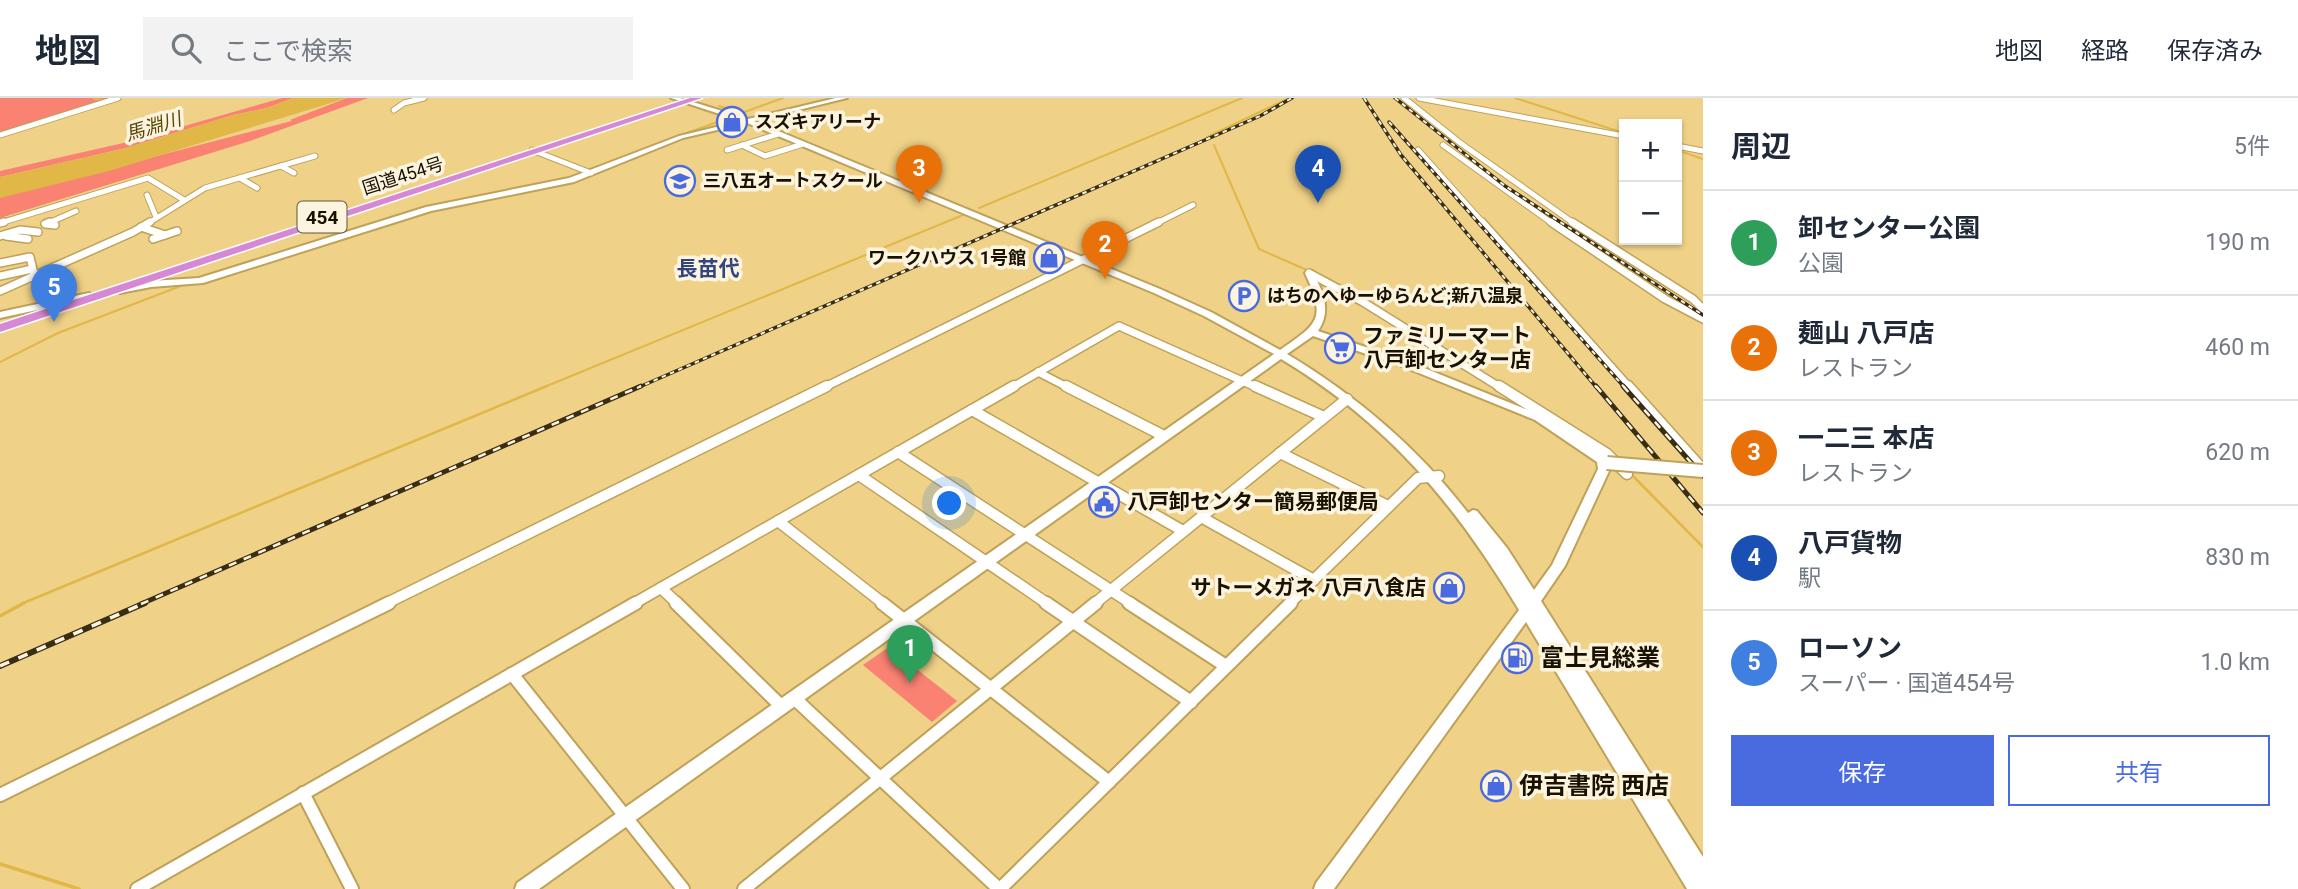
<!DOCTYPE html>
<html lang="ja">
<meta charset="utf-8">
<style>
body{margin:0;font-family:Roboto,"Noto Sans JP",sans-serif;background:#f2f2f3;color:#1f2937}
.controls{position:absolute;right:21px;top:21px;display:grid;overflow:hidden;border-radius:0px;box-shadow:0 2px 5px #0004}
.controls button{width:63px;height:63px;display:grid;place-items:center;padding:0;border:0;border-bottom:2px solid #e0e1e3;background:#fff;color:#1f2937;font:35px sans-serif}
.you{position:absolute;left:950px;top:406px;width:24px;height:24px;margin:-18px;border:5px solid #fff;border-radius:50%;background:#1a73e8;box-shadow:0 0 0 10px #1a73e833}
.badge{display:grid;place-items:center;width:46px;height:46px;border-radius:50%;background:#4a6bdf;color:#fff;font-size:23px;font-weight:700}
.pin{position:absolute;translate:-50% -58px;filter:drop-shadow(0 2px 4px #0008)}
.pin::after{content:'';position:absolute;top:37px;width:24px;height:21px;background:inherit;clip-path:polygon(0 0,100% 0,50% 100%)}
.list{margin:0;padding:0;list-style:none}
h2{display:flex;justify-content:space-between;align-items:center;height:91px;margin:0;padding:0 28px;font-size:30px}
h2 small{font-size:23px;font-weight:400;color:#747a83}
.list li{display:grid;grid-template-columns:46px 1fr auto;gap:21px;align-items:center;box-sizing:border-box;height:105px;padding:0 28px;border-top:2px solid #e0e1e3}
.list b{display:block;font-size:26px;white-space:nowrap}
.list p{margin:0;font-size:23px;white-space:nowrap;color:#747a83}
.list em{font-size:23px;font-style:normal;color:#747a83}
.actions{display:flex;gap:14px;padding:21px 28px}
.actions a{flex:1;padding:16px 0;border:2px solid #4a6bdf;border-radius:0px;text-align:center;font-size:24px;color:#4a6bdf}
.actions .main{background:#4a6bdf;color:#fff}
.icon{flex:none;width:38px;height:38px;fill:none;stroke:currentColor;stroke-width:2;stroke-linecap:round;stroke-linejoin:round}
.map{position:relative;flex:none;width:1703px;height:791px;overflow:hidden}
header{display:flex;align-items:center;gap:42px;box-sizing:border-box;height:98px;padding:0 35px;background:#fff;border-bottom:2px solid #e0e1e3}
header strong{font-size:33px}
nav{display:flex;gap:38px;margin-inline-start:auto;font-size:24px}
.search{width:490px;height:63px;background:#f2f2f3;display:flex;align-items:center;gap:18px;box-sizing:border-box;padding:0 24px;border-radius:0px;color:#747a83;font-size:26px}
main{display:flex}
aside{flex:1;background:#fff}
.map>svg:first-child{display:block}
</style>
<header>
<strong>地図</strong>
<div class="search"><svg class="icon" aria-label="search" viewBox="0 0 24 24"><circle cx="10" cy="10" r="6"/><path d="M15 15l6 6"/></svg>ここで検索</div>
<nav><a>地図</a><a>経路</a><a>保存済み</a></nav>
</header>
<main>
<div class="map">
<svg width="1703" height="791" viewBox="0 0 1703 791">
<rect width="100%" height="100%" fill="#efd187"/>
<g fill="#f98273">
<polygon points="0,0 117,0 0,36"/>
<polygon points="282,0 293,0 267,10 233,17 126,50 0,79 0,73 132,43"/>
<polygon points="347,0 368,0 250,43 0,120 0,100 3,98 292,23 290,22"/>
<polygon points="889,549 957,603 932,624 863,567"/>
</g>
<polygon fill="#e1b748" points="293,0 347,0 109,73 0,100 0,79 126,50 233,17 267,10"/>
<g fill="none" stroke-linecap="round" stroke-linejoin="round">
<g stroke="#e1b748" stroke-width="2">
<polyline points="1515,0 1624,35"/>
<polyline points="94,1 108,2"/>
<polyline points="719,8 741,15"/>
<polyline points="769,19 848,0"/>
<polyline points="1207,39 1289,0"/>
<polyline points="668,42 783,0"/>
<polyline points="1214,47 1259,151 1309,173"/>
<polyline points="1677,52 1703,61"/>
<polyline points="528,93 559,87"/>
<polyline points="979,110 1242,0"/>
<polyline points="305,153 379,129"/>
<polyline points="1325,180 1344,190"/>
<polyline points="0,264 58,235 186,186"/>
<polyline points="542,290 963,117"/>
</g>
<g stroke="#e1b748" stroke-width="2.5">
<polyline points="1631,376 1703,449"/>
<polyline points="21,506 547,288"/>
</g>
<g stroke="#e1b748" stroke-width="3.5">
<polyline points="0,518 24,505"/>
<polyline points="0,766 79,791"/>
</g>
<g stroke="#bfa259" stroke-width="7">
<g id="minor-far3">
<polyline points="1404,0 1459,44 1575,126"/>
<polyline points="1419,0 1624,38"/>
<polyline points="394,12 404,5 424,0"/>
<polyline points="0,37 118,0"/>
<polyline points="742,47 765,58 803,46"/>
<polyline points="1443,47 1553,126"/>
<polyline points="1677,48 1703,53"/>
<polyline points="532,52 591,75"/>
<polyline points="727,52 778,36"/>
<polyline points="1418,52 1484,126"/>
<polyline points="281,68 294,75"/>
<polyline points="240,80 257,90"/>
<polyline points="147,97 156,119"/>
<polyline points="0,125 148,80 184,102"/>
<polyline points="46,126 76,113"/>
<polyline points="147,126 205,90 315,58"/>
<polyline points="1155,126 1193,107"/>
</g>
</g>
<g stroke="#bfa259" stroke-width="10">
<g id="minor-far2">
<polyline points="50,124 45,126 55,127"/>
<polyline points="1482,124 1630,290"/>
<polyline points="1551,124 1665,201 1703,221"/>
<polyline points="1572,124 1693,201 1703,211"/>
<polyline points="0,125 4,124"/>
<polyline points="141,129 165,137"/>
<polyline points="0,138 20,132 38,134"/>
<polyline points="6,138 28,141"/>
<polyline points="153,141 177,133"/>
<polyline points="0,165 30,159 34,176"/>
<polyline points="1309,175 1363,204 1501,290"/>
<polyline points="0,178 32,171"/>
<polyline points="0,193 133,134 150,124"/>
<polyline points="1038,274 1069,290"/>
<polyline points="823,290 1159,124"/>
<polyline points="1011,290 1119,228 1258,290"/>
</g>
</g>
<g stroke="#bfa259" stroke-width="13">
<g id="minor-far1">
<polyline points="1066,288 1164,338"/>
<polyline points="1255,288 1324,319"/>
<polyline points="1499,288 1607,356 1627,376"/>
<polyline points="1628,288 1703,372"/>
<polyline points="972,312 1183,433"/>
<polyline points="898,354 1132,506"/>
<polyline points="1280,355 1388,408"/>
<polyline points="859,377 1048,506"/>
<polyline points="1201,419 1314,482"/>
<polyline points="778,423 884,506"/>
<polyline points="661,490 678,506"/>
<polyline points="385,506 827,288"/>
<polyline points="633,506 1014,288"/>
<polyline points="1094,506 1347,301"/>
<polyline points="1289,506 1418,380 1439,378"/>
</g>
</g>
<g stroke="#bfa259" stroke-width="16">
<g id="minor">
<polyline points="676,505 782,609"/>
<polyline points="882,505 1109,684"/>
<polyline points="1046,505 1191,604"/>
<polyline points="1129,505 1226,568"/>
<polyline points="512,576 683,791"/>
<polyline points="794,600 999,791"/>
<polyline points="303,695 352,791"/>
<polyline points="0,697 389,505"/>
<polyline points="137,791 636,505"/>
<polyline points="744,791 1096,505"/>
<polyline points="1000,791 1291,505"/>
</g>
</g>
<g stroke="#bfa259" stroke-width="4">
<g id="tertiary">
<path d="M671,0H680L748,21L836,0H847L754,23L1160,191L1211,214L1280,252C1319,225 1326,221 1305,175L1312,173C1323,193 1332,212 1318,233L1407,263L1543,318L1611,362L1613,365L1609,368L1610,371L1565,468L1541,503L1703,759V791H1687L1526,524L1334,791H1314L1316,785L1519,512C1455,406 1389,326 1281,261L539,791H515L517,785L1274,256L1204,218L1154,195L747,25L683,40L574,84L431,113L203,185L151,189L120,195L115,192L120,189L151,183L199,180L426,109L569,80L679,38L741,23ZM1313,238L1399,267L1535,322L1597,364L1598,371L1552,467L1534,492L1507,450L1477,413L1473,412L1468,415C1418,350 1357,298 1287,256Z"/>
<polygon points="89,195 94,198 92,200 0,220 0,214"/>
</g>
</g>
<g stroke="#fff" stroke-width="3">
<polygon id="trunk" points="690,0 702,0 0,234 0,226"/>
</g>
<use href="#minor-far3" stroke="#fff" stroke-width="5"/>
<use href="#minor-far2" stroke="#fff" stroke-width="7"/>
<use href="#minor-far1" stroke="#fff" stroke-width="10"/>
<use href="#minor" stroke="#fff" stroke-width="12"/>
<use href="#tertiary" fill="#fff" fill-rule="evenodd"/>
<use href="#trunk" fill="#d788d4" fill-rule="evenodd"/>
<g stroke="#392e14" stroke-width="3.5">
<g id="rail-far2">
<polyline points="1364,0 1401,57 1597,290"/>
<polyline points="1395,0 1505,88 1703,217"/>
<polyline points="1389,24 1625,290"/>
<polyline points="637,290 1260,18 1292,0"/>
</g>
</g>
<g stroke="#392e14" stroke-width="5">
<g id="rail-far1">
<polyline points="1596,288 1703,415"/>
<polyline points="1623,288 1703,378"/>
<polyline points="141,506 641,288"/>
</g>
</g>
<g stroke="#392e14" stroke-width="6">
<polyline id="rail" points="0,568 145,505"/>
</g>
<use href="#rail-far2" stroke="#fdf4df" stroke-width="2" stroke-dasharray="4.5" stroke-linecap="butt"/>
<use href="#rail-far1" stroke="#fdf4df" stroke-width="2.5" stroke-dasharray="8" stroke-linecap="butt"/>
<use href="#rail" stroke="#fdf4df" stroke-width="3.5" stroke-dasharray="10" stroke-linecap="butt"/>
<g stroke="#bfa259" stroke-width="16" stroke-linecap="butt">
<polyline id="tertiary-bridge" points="1607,365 1703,373"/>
</g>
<use href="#tertiary-bridge" stroke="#fff" stroke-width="12"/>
</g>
<defs>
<g id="shop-ring" transform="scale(1.575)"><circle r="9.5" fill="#fdf4df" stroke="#4a6bdf" stroke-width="1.5"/><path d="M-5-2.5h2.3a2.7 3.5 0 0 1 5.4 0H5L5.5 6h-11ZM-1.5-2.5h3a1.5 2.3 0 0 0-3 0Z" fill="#4a6bdf"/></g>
<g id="university-ring" transform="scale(1.575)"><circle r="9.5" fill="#fdf4df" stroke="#4a6bdf" stroke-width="1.5"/><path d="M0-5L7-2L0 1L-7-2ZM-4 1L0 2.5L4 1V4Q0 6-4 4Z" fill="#4a6bdf"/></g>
<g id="parking-ring" transform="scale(1.575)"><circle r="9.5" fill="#fdf4df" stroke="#4a6bdf" stroke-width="1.5"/><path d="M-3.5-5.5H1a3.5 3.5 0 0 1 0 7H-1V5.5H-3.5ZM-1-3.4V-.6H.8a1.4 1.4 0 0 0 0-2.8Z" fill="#4a6bdf"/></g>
<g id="supermarket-ring" transform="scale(1.575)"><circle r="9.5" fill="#fdf4df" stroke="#4a6bdf" stroke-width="1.5"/><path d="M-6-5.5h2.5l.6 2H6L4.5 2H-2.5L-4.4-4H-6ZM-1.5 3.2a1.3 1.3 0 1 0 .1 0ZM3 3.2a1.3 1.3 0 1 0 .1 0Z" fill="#4a6bdf"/></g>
<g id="civic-ring" transform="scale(1.575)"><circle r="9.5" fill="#fdf4df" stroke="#4a6bdf" stroke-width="1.5"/><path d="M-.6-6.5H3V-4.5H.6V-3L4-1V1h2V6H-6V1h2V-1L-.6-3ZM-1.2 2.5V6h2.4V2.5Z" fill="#4a6bdf"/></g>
<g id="fuel-ring" transform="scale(1.575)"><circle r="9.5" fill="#fdf4df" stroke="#4a6bdf" stroke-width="1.5"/><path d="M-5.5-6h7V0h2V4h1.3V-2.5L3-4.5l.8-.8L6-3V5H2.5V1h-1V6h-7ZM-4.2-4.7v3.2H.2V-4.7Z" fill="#4a6bdf"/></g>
</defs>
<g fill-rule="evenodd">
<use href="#shop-ring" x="732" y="24"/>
<use href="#university-ring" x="680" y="83"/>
<use href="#shop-ring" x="1049" y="160"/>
<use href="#parking-ring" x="1244" y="198"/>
<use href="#supermarket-ring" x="1340" y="250"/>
<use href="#civic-ring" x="1104" y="404"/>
<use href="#shop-ring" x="1449" y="490"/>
<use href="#fuel-ring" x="1517" y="560"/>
<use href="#shop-ring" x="1496" y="688"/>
</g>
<g text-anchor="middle" stroke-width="7" stroke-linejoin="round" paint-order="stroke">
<g font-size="18" font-weight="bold" fill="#1a1200" stroke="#fdf4df" text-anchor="start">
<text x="755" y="30">スズキアリーナ</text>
<text x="703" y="89">三八五オートスクール</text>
<text x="1026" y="166" text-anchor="end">ワークハウス 1号館</text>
<text x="1267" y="204">はちのへゆーゆらんど;新八温泉</text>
</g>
<g font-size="18" fill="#1a1200" stroke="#fdf4df">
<text transform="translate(403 78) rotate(-18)" y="6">国道454号</text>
</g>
<g font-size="19" font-style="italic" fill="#5b4707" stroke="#fdf4df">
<text transform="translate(153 28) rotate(-17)" y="7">馬淵川</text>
</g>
<rect fill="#fdf4df" stroke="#5e5643" stroke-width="2" x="297.5" y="103.5" width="49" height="31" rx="5"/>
<g font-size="19" font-weight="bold" fill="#1a1200">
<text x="322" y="126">454</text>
</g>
<g font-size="21" font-weight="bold" fill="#32457f" stroke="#fdf4df">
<text x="708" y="178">長苗代</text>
</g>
<g font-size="21" font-weight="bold" fill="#1a1200" stroke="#fdf4df" text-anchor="start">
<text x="1363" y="245">ファミリーマート<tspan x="1363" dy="24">八戸卸センター店</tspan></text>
<text x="1127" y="411">八戸卸センター簡易郵便局</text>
<text x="1426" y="497" text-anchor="end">サトーメガネ 八戸八食店</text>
</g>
<g font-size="24" font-weight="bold" fill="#1a1200" stroke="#fdf4df" text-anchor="start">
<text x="1540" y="568">富士見総業</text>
<text x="1519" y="696">伊吉書院 西店</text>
</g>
</g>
</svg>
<div class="controls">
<button>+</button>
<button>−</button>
</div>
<div class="you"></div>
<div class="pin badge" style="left:910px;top:585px;background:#2e9e5b">1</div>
<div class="pin badge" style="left:1105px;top:181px;background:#e8710a">2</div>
<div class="pin badge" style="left:919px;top:105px;background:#e8710a">3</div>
<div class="pin badge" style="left:1318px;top:105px;background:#1a4fb4">4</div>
<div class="pin badge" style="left:54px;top:224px;background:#3f7fe0">5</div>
</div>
<aside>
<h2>周辺<small>5件</small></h2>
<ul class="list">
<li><span class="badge" style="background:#2e9e5b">1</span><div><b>卸センター公園</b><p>公園</p></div><em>190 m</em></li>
<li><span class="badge" style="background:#e8710a">2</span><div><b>麺山 八戸店</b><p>レストラン</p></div><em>460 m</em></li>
<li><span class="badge" style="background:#e8710a">3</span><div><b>一二三 本店</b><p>レストラン</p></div><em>620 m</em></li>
<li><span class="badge" style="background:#1a4fb4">4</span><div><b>八戸貨物</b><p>駅</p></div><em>830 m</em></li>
<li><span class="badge" style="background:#3f7fe0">5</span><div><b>ローソン</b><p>スーパー · 国道454号</p></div><em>1.0 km</em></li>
</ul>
<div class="actions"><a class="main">保存</a><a>共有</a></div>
</aside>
</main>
